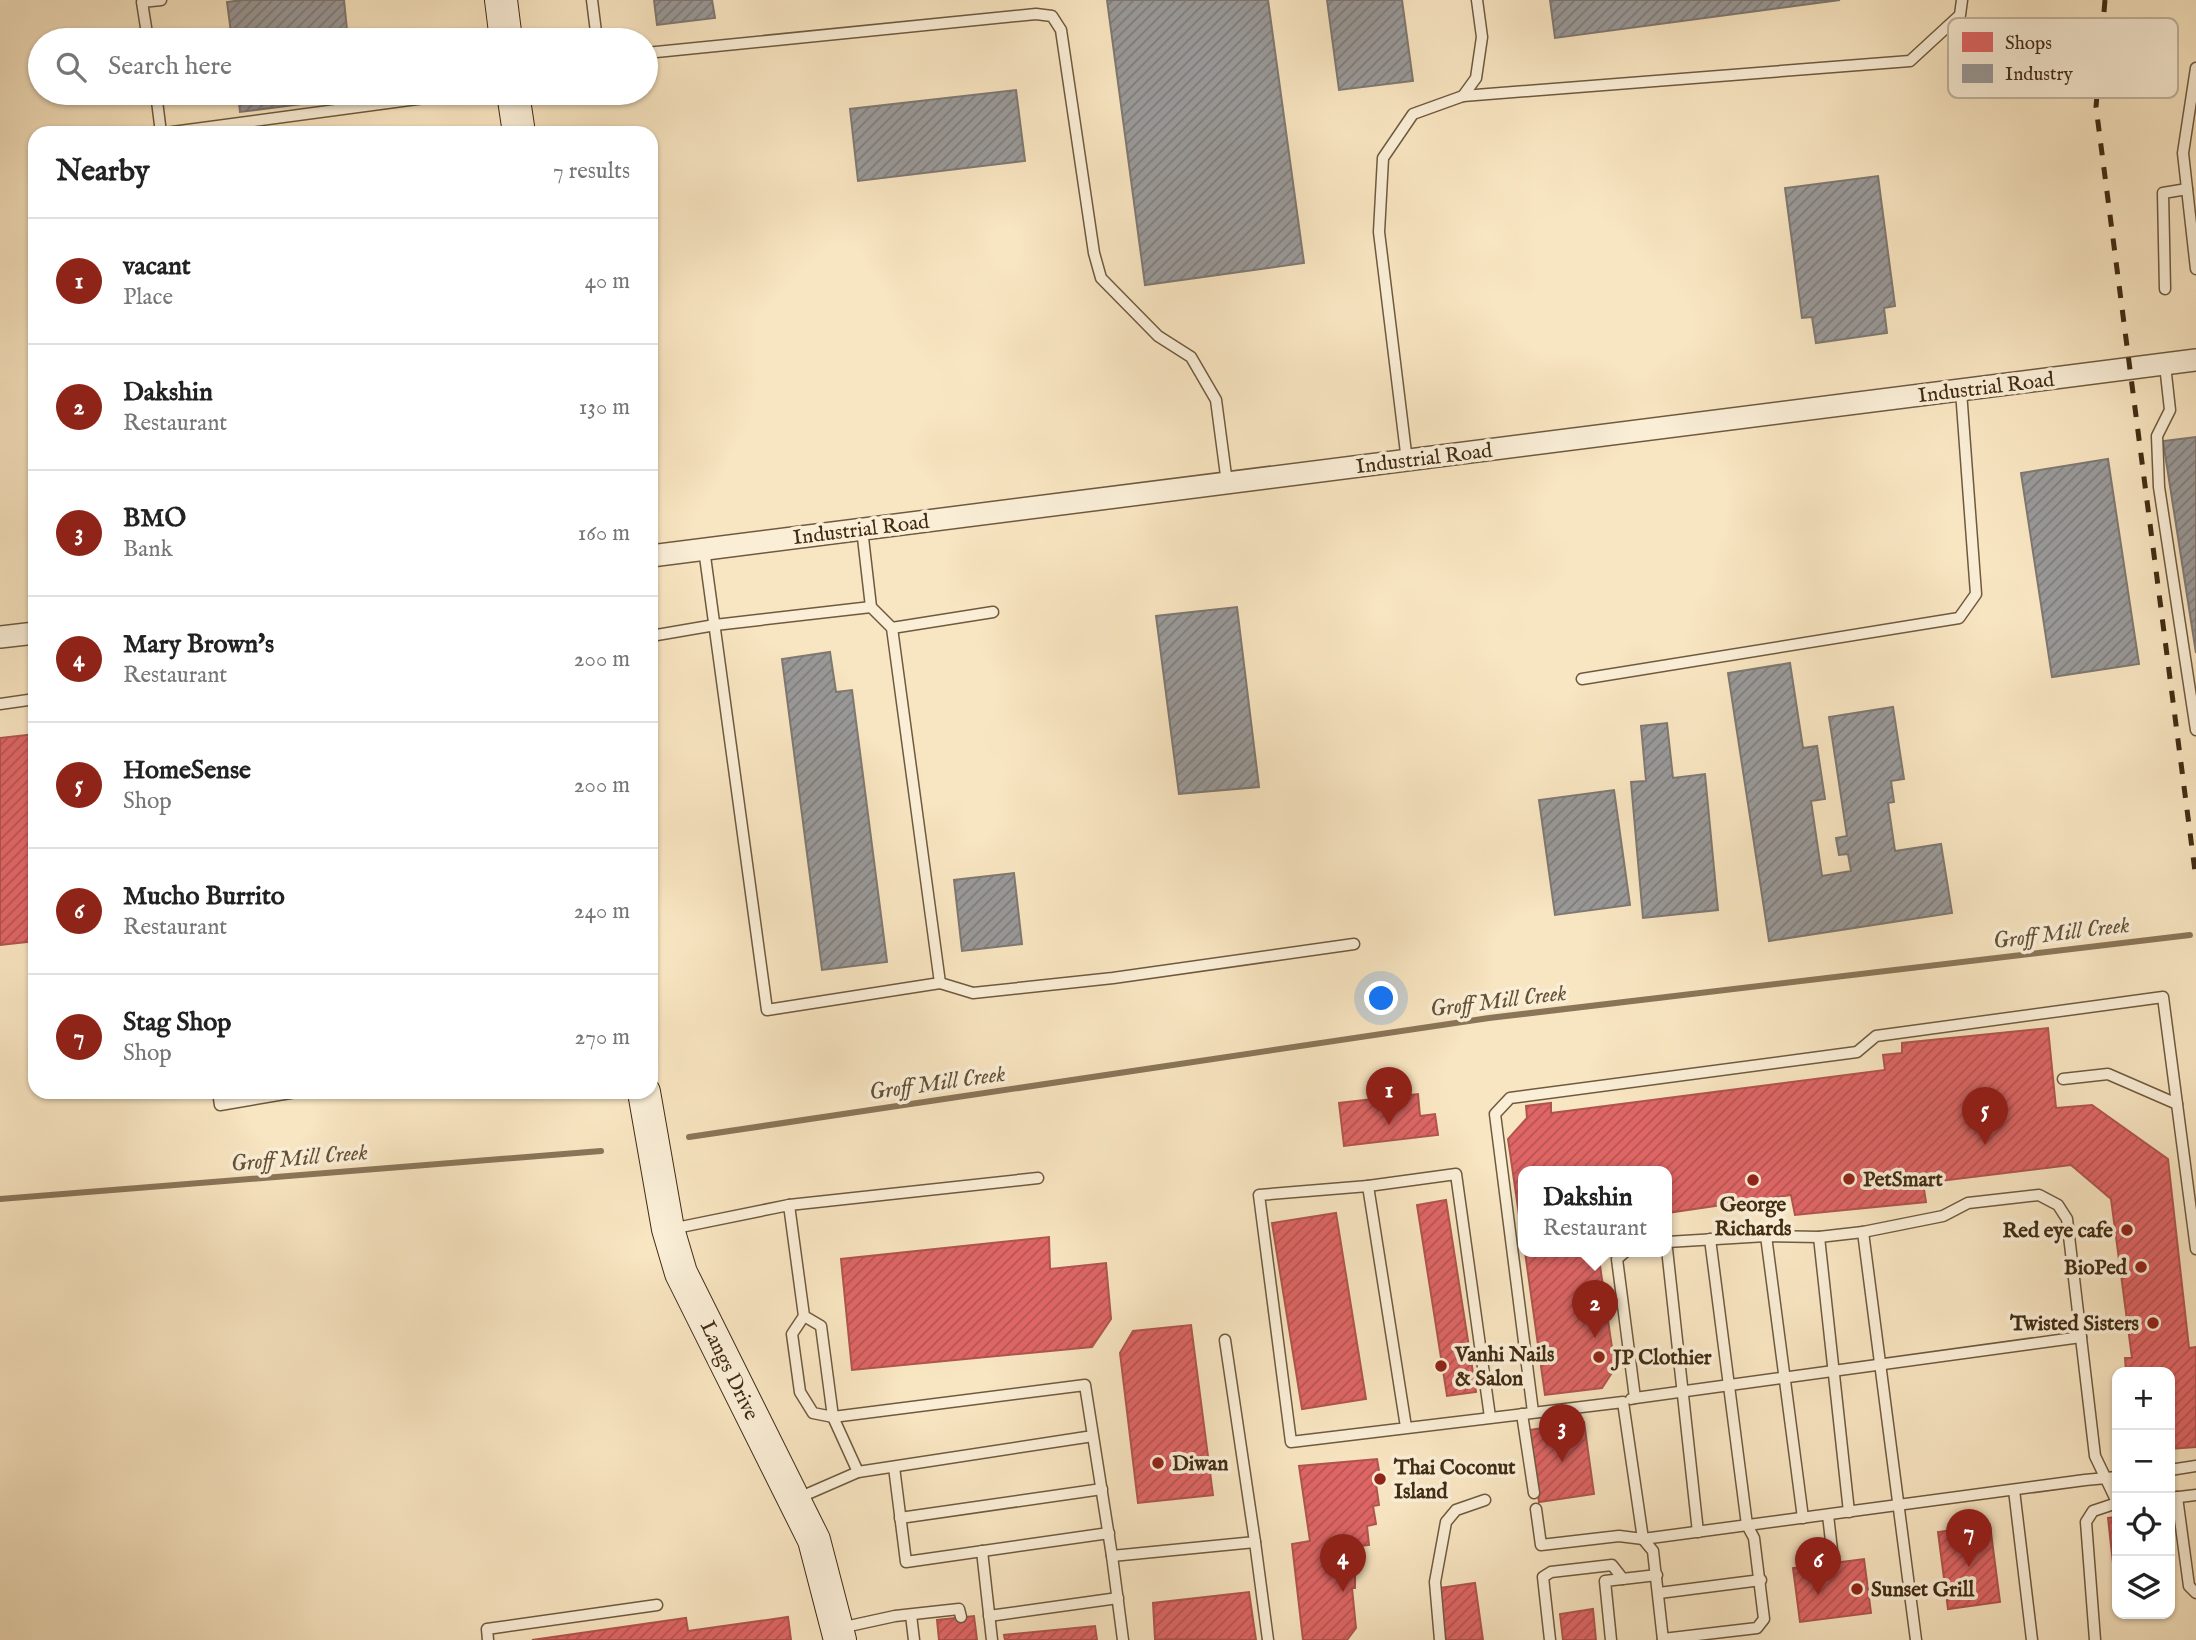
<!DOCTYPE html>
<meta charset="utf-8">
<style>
body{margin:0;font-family:"IM FELL English",serif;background:#f6f6f6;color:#222}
.controls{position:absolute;right:21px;bottom:21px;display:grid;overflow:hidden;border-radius:14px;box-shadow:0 2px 5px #0004}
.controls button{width:63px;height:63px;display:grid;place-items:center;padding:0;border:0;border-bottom:2px solid #e0e0e0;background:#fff;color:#222;font:35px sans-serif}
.you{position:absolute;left:1382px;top:999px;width:24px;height:24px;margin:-18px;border:5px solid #fff;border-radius:50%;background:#1a73e8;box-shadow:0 0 0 10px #1a73e833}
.badge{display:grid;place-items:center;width:46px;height:46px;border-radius:50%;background:#8f2418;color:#fff;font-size:23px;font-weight:700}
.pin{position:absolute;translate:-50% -58px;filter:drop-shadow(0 2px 4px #0008)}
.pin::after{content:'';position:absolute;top:37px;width:24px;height:21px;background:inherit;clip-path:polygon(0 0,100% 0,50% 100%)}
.popup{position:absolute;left:1518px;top:1166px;width:154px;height:91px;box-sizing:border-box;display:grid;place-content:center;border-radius:14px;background:#fff;filter:drop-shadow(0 2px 5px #0005);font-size:23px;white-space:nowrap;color:#767676}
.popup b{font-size:26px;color:#222}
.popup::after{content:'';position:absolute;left:50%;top:100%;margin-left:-14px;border:14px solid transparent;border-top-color:#fff}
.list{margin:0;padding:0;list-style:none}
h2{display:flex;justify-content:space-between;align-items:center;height:91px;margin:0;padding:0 28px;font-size:30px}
h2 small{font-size:23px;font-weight:400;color:#767676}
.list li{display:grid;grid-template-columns:46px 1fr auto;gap:21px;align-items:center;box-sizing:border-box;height:126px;padding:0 28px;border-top:2px solid #e0e0e0}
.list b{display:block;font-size:26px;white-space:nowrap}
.list p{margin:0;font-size:23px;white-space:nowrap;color:#767676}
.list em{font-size:23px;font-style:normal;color:#767676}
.icon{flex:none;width:38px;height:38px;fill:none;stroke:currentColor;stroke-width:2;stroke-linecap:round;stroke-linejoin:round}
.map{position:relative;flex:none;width:2196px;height:1640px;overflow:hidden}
.search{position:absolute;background:#fff;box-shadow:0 2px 5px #0004;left:28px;top:28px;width:630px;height:77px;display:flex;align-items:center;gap:18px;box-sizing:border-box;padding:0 24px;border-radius:38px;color:#767676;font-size:26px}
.panel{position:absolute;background:#fff;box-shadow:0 2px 5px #0004;left:28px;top:126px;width:630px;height:973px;border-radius:21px}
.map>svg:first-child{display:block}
</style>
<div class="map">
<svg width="2196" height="1640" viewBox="0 0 2196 1640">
<defs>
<pattern id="shops-hatch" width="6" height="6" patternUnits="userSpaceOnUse" patternTransform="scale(1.75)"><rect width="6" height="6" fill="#e06666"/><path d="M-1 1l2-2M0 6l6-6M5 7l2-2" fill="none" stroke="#b75453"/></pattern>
<pattern id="industry-hatch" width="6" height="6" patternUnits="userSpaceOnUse" patternTransform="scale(1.75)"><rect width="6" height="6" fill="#999"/><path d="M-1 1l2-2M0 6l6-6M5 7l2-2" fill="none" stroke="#7e7d7c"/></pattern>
</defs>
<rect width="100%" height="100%" fill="#f8e5c1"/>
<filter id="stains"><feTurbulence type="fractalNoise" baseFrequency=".00286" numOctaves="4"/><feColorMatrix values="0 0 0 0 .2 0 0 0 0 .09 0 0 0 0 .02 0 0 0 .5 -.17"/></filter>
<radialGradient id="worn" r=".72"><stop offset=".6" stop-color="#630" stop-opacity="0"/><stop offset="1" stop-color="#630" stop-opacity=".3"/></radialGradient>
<g fill="url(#shops-hatch)" stroke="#b0554d" stroke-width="2">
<polygon points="35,734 35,941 0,945 0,738"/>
<polygon points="2048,1028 2056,1108 2092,1105 2168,1159 2189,1348 2196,1347 2196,1447 2170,1449 2170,1372 2126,1372 2125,1358 2132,1358 2111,1199 2071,1165 1923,1183 1926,1202 1795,1215 1791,1195 1667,1213 1667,1172 1523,1172 1523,1242 1508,1139 1527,1118 1526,1106 1551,1103 1551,1113 1885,1070 1883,1055 1902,1053 1902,1043"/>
<polygon points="1418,1094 1420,1116 1435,1114 1438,1135 1344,1146 1339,1103"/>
<polygon points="1446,1200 1476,1392 1447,1396 1417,1205"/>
<polygon points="1336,1213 1366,1399 1302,1409 1272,1223"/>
<polygon points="1049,1237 1050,1269 1106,1263 1111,1319 1092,1347 852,1370 841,1259"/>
<polygon points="1525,1252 1598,1252 1615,1368 1602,1388 1545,1395"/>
<polygon points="1191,1325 1213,1495 1138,1503 1120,1353 1133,1331"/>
<polygon points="1584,1422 1594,1494 1539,1502 1529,1430"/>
<polygon points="1377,1459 1381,1483 1376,1484 1379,1505 1373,1506 1376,1524 1367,1526 1369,1545 1361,1546 1363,1565 1355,1567 1355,1588 1352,1588 1356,1628 1347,1640 1303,1640 1292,1544 1310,1541 1299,1466"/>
<polygon points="2117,1517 2117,1581 2115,1581 2108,1518"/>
<polygon points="1990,1525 2000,1602 1948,1609 1938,1532"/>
<polygon points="1864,1559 1871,1613 1800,1622 1793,1568"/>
<polygon points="1475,1583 1483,1640 1446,1640 1439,1588"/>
<polygon points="1249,1592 1256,1640 1155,1639 1153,1603"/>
<polygon points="1593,1609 1596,1640 1563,1640 1560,1614"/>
<polygon points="974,1616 977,1640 939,1640 937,1620"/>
<polygon points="788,1617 791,1640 532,1640 686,1618 688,1631"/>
<polygon points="1095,1626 1097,1640 1005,1640 1004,1635"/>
</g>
<g fill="url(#industry-hatch)" stroke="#7f7871" stroke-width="2">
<polygon points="242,0 344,0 348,40 232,40 227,2"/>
<polygon points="654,0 712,0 715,18 657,25"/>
<polygon points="1107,0 1268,0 1304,263 1145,285"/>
<polygon points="1327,0 1402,0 1413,81 1339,90"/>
<polygon points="1550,0 1840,0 1555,38"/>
<polygon points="1016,90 1025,161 858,181 850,109"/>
<polygon points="238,93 355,93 356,97 240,112"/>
<polygon points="1878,176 1895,306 1884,308 1887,333 1816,343 1812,317 1802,318 1785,188"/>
<polygon points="2196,437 2196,653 2163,441"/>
<polygon points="2108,459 2139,664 2052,677 2021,473"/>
<polygon points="1237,607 1259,787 1179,794 1156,616"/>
<polygon points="830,652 836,692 852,690 887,962 822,970 782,659"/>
<polygon points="1790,663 1803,748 1817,746 1825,799 1811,801 1822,876 1851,871 1848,854 1839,855 1836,838 1847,836 1829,717 1893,707 1904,779 1891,781 1894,802 1888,803 1895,851 1941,844 1952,913 1769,941 1728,673"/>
<polygon points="1667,723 1673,778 1705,774 1718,910 1643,918 1631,782 1646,781 1641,726"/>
<polygon points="1614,790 1630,905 1555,915 1539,800"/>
<polygon points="1014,873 1022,944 962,951 954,880"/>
</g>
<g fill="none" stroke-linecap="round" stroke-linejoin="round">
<g stroke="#8a7558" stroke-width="6">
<polyline points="689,1137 1489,1018 2190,935"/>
<polyline points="0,1199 601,1151"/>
</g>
<g stroke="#6f5a3e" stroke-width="13">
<g id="lane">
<polyline points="592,0 597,40"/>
<polyline points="148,40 142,2 161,0"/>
<polyline points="646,53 1036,14 1052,16 1061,30 1094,253 1101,278 1158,336 1191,357 1216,400 1227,483"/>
<polyline points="2196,68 2183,153 2196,269"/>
<polyline points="156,93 161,133"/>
<polyline points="1463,96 1476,78 1482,37 1477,0"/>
<polyline points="165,133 462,93"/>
<polyline points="2165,289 2163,193 2187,189"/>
<polyline points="2165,365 2170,410 2157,436 2159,487 2196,730"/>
<polyline points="1407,461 1379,232 1383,158 1413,114 1463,96 1910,61 1960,15 1962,0"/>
<polyline points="704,549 767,1010 940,983 892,628 871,607 862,529"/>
<polyline points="892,628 993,612"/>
<polyline points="651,636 715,625 871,607"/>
<polyline points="1582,679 1959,618 1976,594 1961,391"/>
<polyline points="0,704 35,699"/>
<polyline points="940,983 973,993 1113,978 1354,944"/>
<polyline points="2063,1079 2108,1074 2177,1104"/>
<polyline points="218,1092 220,1105 296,1092"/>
<polyline points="1368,1186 1456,1174 1490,1417"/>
<polyline points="789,1205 1038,1178"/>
<polyline points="671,1229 789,1205 804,1316 821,1326 833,1417 813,1413 800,1392 792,1334 804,1316"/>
<polyline points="1863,1232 1916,1640"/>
<polyline points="1766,1236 1803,1518"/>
<polyline points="1819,1237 1849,1512"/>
<polyline points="1667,1242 1766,1236 1819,1237 1863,1232 1943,1216 1968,1203 2039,1195 2058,1205 2067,1219 2095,1456 2117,1502"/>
<polyline points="1667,1249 1698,1532"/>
<polyline points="1625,1252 1617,1259 1635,1398 1631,1399"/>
<polyline points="1635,1398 2081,1337"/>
<polyline points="1533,1412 1495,1114 1510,1098 1857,1052 1876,1036 2163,997 2196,1249"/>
<polyline points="1522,1414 1534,1493"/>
<polyline points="1406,1427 1368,1186 1259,1195 1291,1442 1623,1402 1643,1539 1653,1551 1663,1640"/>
<polyline points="1093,1436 858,1472 833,1417 1085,1385 1112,1556 1123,1640"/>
<polyline points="894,1467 906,1562 1109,1533"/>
<polyline points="2170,1470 2196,1466"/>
<polyline points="2014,1490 2032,1640"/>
<polyline points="2177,1497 2189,1586 2196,1593"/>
<polyline points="2171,1498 2196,1495"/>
<polyline points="796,1499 858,1472"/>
<polyline points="1536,1509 1541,1545 1619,1536 1643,1539 2085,1480 2117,1477"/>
<polyline points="1828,1515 1832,1550"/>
<polyline points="900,1518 1102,1489"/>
<polyline points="1255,1542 1268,1640"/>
<polyline points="982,1551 992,1640"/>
<polyline points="1112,1556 1255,1542 1225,1340"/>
<polyline points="1659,1593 1761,1580"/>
<polyline points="911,1615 914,1640"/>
<polyline points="989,1616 1118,1598"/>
<polyline points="840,1628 895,1616 959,1609 961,1617"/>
<polyline points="1663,1639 1757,1628 1764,1619 1754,1538 1747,1525 1710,1239"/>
<polyline points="488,1640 487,1629 657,1605"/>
<polyline points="1440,1640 1435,1582 1446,1522 1456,1510 1485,1500"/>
<polyline points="1550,1640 1543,1577 1551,1572 1612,1565 1623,1579"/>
<polyline points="1611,1640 1605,1581 1657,1575"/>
<polyline points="2095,1640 2086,1522 2093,1511 2117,1503"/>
</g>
</g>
<g stroke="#6f5a3e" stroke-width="24">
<g id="street">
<polyline points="651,556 2196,360"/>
<polyline points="0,637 35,633"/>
</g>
</g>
<g stroke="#412c13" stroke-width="34">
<g id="secondary">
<polyline points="501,0 506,40"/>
<polyline points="513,93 519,133"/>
<polyline points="644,1092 668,1229 681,1273 814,1540 840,1640"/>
</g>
</g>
<use href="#lane" stroke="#faeed7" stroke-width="10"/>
<use href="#street" stroke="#faeed7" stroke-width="21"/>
<use href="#secondary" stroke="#faeed7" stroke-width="32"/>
<polyline stroke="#412c13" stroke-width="5" stroke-dasharray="12 12" stroke-linecap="butt" points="2105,0 2096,107 2196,879"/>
</g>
<g fill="#8f2418" stroke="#faeed7" stroke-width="2.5">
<circle cx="1849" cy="1179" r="7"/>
<circle cx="1753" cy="1180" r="7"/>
<circle cx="2127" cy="1230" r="7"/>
<circle cx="2141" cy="1267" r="7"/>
<circle cx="2153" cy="1323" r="7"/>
<circle cx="1599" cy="1357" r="7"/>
<circle cx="1441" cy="1366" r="7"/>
<circle cx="1158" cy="1463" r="7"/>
<circle cx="1380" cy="1479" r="7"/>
<circle cx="1857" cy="1589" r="7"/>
</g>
<g text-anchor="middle" stroke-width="7" stroke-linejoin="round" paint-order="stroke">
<g font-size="21" fill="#412c13" stroke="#faeed7">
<text transform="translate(1986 387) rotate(-7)" y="7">Industrial Road</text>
<text transform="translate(1424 458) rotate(-7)" y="7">Industrial Road</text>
<text transform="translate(861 529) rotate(-7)" y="7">Industrial Road</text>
<text transform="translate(730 1370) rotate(64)" y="7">Langs Drive</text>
</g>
<g font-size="21" font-weight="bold" fill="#412c13" stroke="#faeed7" text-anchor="start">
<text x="1863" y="1186">PetSmart</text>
<text x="1753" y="1211" text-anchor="middle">George<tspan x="1753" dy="24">Richards</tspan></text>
<text x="2113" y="1237" text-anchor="end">Red eye cafe</text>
<text x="2127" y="1274" text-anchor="end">BioPed</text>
<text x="2139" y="1330" text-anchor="end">Twisted Sisters</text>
<text x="1455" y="1361">Vanhi Nails<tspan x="1455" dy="24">&amp; Salon</tspan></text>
<text x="1613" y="1364">JP Clothier</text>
<text x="1172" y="1470">Diwan</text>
<text x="1394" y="1474">Thai Coconut<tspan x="1394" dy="24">Island</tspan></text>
<text x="1871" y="1596">Sunset Grill</text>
</g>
<g font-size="23" font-style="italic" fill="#655136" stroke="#faeed7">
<text transform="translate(2061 932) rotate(-7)" y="8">Groff Mill Creek</text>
<text transform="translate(1498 1000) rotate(-7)" y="8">Groff Mill Creek</text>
<text transform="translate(937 1082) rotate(-8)" y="8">Groff Mill Creek</text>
<text transform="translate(299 1157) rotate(-5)" y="8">Groff Mill Creek</text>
</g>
</g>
<rect x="1948" y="18" width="230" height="80" rx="10" fill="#faeed7" stroke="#c2b49c" stroke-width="2"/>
<rect x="1962" y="32" width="31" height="20" fill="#e06666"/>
<rect x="1962" y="64" width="31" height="19" fill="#999"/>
<g font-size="19" fill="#412c13">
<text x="2005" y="49">Shops</text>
<text x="2005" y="80">Industry</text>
</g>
<rect width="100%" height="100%" filter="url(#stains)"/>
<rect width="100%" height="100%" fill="url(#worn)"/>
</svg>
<div class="controls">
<button>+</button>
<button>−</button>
<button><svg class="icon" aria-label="locate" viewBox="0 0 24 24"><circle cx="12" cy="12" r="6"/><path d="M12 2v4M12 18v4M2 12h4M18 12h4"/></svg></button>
<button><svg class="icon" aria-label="layers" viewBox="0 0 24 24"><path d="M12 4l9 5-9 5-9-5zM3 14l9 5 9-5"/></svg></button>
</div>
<div class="you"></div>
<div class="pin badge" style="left:1389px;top:1125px">1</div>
<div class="pin badge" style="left:1595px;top:1338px">2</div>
<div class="popup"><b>Dakshin</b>Restaurant</div>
<div class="pin badge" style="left:1562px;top:1462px">3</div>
<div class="pin badge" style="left:1343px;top:1592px">4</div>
<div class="pin badge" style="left:1985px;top:1145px">5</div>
<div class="pin badge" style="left:1818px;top:1595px">6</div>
<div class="pin badge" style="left:1969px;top:1567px">7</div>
<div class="search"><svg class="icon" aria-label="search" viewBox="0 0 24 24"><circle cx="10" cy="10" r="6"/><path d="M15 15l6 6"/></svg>Search here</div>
<section class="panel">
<h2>Nearby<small>7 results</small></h2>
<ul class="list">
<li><span class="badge">1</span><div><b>vacant</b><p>Place</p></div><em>40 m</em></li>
<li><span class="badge">2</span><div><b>Dakshin</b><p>Restaurant</p></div><em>130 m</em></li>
<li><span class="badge">3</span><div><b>BMO</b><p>Bank</p></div><em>160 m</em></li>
<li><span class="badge">4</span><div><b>Mary Brown's</b><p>Restaurant</p></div><em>200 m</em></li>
<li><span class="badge">5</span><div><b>HomeSense</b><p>Shop</p></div><em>200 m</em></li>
<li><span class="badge">6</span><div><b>Mucho Burrito</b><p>Restaurant</p></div><em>240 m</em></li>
<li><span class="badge">7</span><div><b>Stag Shop</b><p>Shop</p></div><em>270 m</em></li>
</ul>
</section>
</div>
